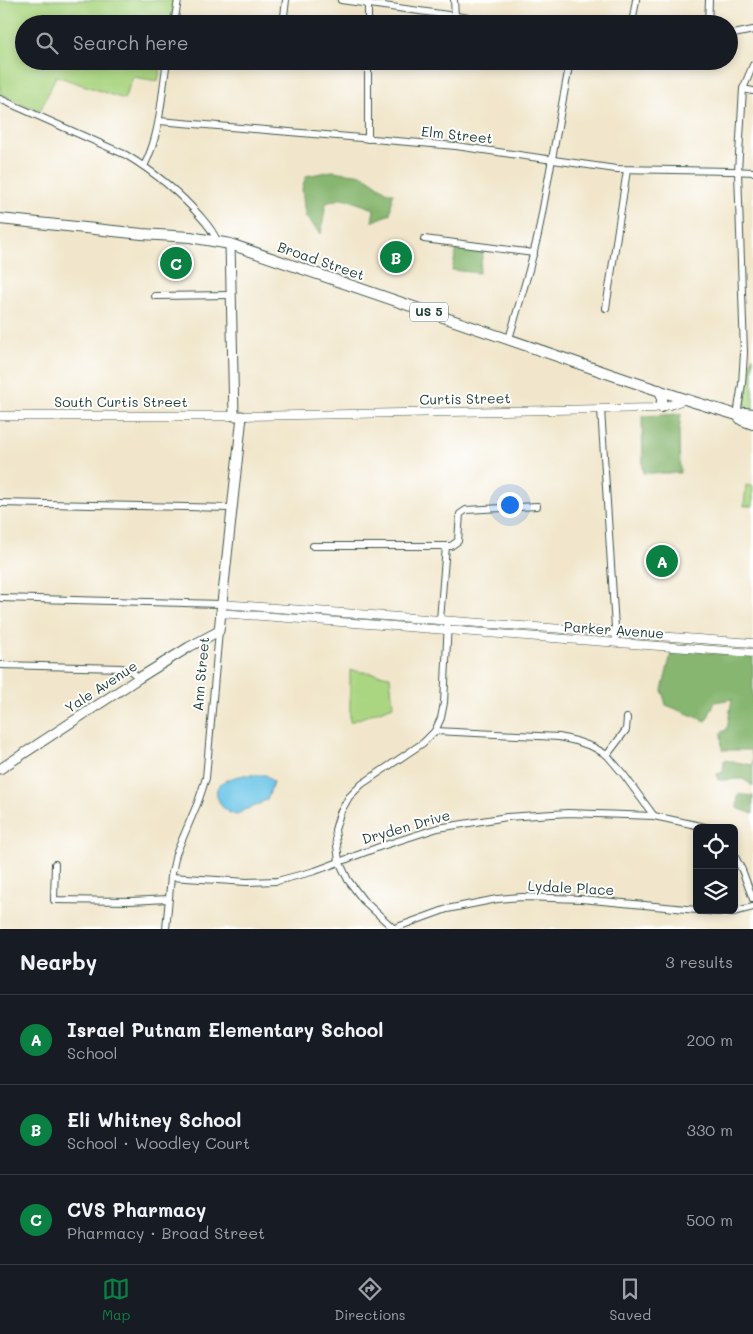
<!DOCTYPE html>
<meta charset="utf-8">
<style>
body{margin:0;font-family:Mali,sans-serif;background:#20242c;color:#f1f3f6}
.controls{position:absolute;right:15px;bottom:15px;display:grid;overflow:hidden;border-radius:8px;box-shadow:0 2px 8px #0003}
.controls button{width:45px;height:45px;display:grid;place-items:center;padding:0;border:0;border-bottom:1px solid #363941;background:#171b24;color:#f1f3f6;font:25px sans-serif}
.you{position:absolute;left:509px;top:504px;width:18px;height:18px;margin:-12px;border:4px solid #fff;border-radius:50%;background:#1a73e8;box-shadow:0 0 0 8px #1a73e833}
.badge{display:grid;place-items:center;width:32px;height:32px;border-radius:50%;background:#0b8043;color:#fff;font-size:16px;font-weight:700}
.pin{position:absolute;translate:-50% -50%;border:2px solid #fff;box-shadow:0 1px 5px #0006}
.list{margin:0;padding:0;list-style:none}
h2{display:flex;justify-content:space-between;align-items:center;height:65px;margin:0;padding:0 20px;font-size:21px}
h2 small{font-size:16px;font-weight:400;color:#9ea1a6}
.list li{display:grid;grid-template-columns:32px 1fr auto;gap:15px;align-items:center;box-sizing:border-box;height:90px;padding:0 20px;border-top:1px solid #363941}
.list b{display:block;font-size:19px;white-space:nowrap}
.list p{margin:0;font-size:16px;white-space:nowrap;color:#9ea1a6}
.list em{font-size:16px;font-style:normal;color:#9ea1a6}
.icon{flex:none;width:28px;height:28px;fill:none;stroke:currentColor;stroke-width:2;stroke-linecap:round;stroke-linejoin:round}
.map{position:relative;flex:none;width:753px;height:929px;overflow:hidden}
.search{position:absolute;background:#171b24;box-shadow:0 2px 8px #0003;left:15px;right:15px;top:15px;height:55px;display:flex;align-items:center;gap:12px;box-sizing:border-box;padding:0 18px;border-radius:28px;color:#9ea1a6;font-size:19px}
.sheet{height:335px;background:#171b24}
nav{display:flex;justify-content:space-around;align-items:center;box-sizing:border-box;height:70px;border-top:1px solid #363941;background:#171b24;font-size:14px;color:#9ea1a6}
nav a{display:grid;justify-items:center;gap:2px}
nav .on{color:#0b8043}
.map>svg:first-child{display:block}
</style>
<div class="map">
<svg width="753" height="929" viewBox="0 0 753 929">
<rect width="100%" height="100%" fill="#fff"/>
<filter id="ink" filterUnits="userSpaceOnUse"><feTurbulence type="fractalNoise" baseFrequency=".02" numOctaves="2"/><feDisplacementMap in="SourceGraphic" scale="10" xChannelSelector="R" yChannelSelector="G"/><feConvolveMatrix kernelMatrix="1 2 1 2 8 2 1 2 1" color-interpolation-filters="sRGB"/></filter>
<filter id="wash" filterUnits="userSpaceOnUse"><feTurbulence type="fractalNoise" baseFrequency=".0096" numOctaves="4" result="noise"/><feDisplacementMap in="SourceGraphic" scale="20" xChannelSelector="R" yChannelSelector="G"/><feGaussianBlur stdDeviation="1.12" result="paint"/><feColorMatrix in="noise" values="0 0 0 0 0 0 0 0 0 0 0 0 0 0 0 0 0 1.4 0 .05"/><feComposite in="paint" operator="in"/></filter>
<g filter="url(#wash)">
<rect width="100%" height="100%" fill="#f1e6cb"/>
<g fill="#aad581" stroke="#64895a">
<polygon points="0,0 174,0 170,24 24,24 24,61 162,61 158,81 133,77 124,99 56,76 40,111 0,94"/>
<polygon points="752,356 753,357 753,411 747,408 745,405"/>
<polygon points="746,485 753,486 753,506 744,506"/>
<polygon points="350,670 390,676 393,706 350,722"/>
</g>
<g fill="#87b66f" stroke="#537a52">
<polygon points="332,171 363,175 389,193 393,193 390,214 372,222 374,209 343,198 326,203 321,234 305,216 302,189 306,176"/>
<polygon points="457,248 483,252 479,273 452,270"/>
<polygon points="681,414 679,433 680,473 643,473 642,416"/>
<polygon points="672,650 753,656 753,759 751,750 722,750 721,733 727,729 732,699 715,702 706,721 666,705 662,690"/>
<polygon points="724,760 753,765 753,760 753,786 743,779 718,780 717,774 723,772"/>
<polygon points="738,794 753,796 753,814 737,808"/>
</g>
<path fill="#69c4e7" stroke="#44808e" d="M244,775H266L273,782L269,795L267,799L256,806L244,810L237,815C228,813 223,810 219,801C209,783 230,778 244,775Z"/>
</g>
<g filter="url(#ink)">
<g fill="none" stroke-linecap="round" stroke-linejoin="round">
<g stroke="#3e564b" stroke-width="8">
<g id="minor">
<polyline points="341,0 512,24"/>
<polyline points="454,0 455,16"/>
<polyline points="368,4 368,24"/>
<polyline points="174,24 178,0"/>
<polyline points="283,24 286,0"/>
<polyline points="632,24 636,0"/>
<polyline points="708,24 709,0"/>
<polyline points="729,35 753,30"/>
<polyline points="368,61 368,139"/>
<polyline points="743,89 753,91"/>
<path d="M0,99L126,155C154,172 177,190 199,215C206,223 213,230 217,241"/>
<polyline points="159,121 456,146 616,169 731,171 753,172"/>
<path d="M144,166C161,134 161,96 167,61"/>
<polyline points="424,239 534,253"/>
<polyline points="155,296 231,295"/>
<polyline points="606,308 627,170"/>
<polyline points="509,339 529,270 538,235 570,61"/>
<polyline points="601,409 616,643"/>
<polyline points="737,415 742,384 744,353 738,171 743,89 753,65"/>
<polyline points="0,503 232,508"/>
<polyline points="313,546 451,546 458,541 460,514 466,510 537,506"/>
<polyline points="0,598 221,604"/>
<polyline points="440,620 446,546"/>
<polyline points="0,665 122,668 131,671 139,678"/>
<polyline points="435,731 559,737 576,741 593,747 607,755 624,775 654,816"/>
<polyline points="607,755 626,730 627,718"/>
<polyline points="734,855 742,870 753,899"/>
<polyline points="55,864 54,900 130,901 168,899"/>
<polyline points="171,877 247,882 277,881 315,871 379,847 438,828 507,817 568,813 654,816 710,828"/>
<polyline points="393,928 363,900 348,880 339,861 335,830 340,813 349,797 362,784 423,743 435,731 441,718 444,703 448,621"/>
<polyline points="166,929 171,877 176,854 198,802 206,778 219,631"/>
<polyline points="392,929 447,909 497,899 522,897 581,899 718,912 733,912 753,907"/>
</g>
</g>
<g stroke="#3e564b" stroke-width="9">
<g id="tertiary">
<polyline points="0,416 234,416"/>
<polyline points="242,416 654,408 670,405 686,399"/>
<polyline points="221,604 753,643"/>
<polyline points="220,613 753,653"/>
</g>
</g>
<g stroke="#3e564b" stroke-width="11">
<polyline id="secondary" points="0,769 139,678 189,647 219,631 242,416 234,416 230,244"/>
</g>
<g stroke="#3e564b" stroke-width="12">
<g id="primary">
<polyline points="0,219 142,234 190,237 230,244 627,380 694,402 737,415 742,420 753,424"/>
<path d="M659,390C664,396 662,400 661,407"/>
<polyline points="737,415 745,413 753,414"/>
</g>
</g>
<use href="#minor" stroke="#fff" stroke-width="6"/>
<use href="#tertiary" stroke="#fff" stroke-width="8"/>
<use href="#secondary" stroke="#fff" stroke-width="9"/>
<use href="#primary" stroke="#fff" stroke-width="10"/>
</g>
</g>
<g text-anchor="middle" stroke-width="4" stroke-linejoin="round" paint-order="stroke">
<rect fill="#fff" stroke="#627771" stroke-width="1" x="410" y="302.5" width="38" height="19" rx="4"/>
<g font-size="12" font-weight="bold" fill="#1f3d34">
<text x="429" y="316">US 5</text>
</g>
<g font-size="14" fill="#1f3d34" stroke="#fff">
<text transform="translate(457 135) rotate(6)" y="5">Elm Street</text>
<text transform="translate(321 261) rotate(19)" y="5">Broad Street</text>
<text transform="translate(465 399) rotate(-1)" y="5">Curtis Street</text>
<text x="121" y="407">South Curtis Street</text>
<text transform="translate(614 630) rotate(4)" y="5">Parker Avenue</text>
<text transform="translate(201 674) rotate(-85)" y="5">Ann Street</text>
<text transform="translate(101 687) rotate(-33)" y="5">Yale Avenue</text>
<text transform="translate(406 827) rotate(-16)" y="5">Dryden Drive</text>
<text transform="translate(571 888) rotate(3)" y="5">Lydale Place</text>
</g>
</g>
</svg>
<div class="controls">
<button><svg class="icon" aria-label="locate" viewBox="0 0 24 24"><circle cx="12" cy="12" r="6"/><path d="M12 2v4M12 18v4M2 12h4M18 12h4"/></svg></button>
<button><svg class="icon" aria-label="layers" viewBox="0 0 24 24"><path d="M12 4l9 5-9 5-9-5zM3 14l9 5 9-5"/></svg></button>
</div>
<div class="you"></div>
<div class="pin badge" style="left:662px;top:561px">A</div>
<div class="pin badge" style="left:396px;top:257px">B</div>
<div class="pin badge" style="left:176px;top:263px">C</div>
<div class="search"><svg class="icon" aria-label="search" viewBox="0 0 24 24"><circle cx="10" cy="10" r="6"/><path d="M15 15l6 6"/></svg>Search here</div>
</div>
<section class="sheet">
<h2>Nearby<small>3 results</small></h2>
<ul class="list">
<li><span class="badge">A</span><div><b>Israel Putnam Elementary School</b><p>School</p></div><em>200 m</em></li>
<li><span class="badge">B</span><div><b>Eli Whitney School</b><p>School · Woodley Court</p></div><em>330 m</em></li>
<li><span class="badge">C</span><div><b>CVS Pharmacy</b><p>Pharmacy · Broad Street</p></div><em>500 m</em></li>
</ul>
</section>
<nav>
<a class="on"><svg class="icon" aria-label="map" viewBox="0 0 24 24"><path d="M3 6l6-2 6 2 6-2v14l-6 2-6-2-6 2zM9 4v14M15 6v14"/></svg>Map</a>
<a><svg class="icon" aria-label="directions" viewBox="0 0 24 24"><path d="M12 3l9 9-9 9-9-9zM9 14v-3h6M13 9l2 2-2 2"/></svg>Directions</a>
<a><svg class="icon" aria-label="saved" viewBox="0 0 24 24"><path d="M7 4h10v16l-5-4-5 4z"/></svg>Saved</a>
</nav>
